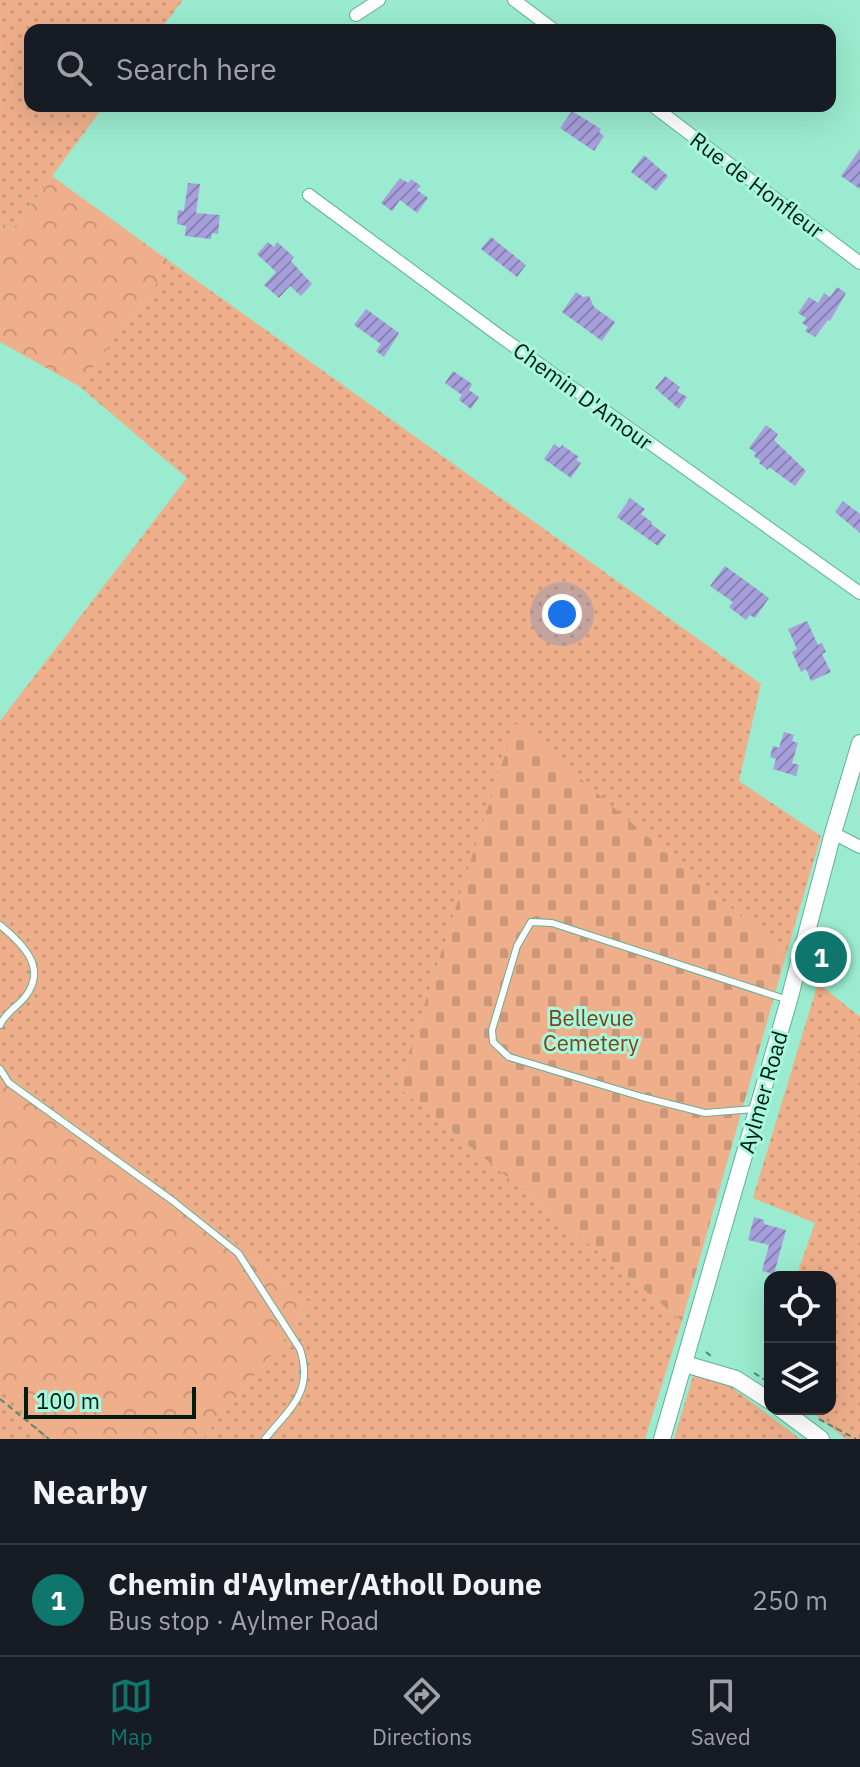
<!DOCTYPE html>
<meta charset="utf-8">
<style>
body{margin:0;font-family:"IBM Plex Sans",sans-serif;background:#242831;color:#f1f3f6}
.controls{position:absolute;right:24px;bottom:24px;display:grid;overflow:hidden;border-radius:16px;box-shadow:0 8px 32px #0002}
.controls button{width:72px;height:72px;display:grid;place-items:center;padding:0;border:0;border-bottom:2px solid #363941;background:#171b24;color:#f1f3f6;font:40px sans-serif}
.scale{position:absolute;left:24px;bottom:20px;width:172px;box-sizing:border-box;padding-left:8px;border:4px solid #001d14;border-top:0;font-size:22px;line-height:28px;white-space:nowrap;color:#001d14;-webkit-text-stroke:6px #a7f8dc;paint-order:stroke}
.you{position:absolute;left:562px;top:614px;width:28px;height:28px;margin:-20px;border:6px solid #fff;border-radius:50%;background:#1a73e8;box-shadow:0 0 0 12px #1a73e833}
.badge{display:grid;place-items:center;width:52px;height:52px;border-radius:50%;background:#0f766e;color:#fff;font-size:26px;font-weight:700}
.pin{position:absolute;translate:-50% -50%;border:4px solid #fff;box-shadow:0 2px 8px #0006}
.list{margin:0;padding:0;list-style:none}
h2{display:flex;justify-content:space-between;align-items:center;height:104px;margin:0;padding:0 32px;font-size:34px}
h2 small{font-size:26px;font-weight:400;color:#9ea1a6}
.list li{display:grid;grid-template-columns:52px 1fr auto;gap:24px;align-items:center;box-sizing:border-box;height:112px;padding:0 32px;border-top:2px solid #363941}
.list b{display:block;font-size:30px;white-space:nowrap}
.list p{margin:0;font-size:26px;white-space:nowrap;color:#9ea1a6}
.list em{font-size:26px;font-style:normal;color:#9ea1a6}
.icon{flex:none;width:44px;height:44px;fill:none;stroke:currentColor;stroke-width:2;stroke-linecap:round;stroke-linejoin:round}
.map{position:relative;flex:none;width:860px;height:1439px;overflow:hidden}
.search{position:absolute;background:#171b24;box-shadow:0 8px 32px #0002;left:24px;right:24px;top:24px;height:88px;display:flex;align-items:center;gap:20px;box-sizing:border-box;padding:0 28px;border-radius:16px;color:#9ea1a6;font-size:30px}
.sheet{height:216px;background:#171b24}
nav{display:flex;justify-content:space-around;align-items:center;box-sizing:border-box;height:112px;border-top:2px solid #363941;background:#171b24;font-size:22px;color:#9ea1a6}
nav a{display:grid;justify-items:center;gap:4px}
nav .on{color:#0f766e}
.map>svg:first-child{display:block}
</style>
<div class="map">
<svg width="860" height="1439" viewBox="0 0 860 1439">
<defs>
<pattern id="grass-dots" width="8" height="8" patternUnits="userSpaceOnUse" patternTransform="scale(2)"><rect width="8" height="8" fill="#efaf8b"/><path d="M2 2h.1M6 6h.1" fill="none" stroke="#cb9677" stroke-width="1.8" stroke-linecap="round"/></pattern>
<pattern id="forest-crowns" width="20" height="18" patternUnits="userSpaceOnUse" patternTransform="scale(2)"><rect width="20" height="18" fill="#efaf8b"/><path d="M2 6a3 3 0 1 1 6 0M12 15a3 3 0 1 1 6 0" fill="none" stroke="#cb9677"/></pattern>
<pattern id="cemetery-stones" width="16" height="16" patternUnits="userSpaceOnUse" patternTransform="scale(2)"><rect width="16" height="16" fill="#efaf8b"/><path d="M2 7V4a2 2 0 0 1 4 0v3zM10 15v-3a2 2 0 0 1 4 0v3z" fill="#cb9677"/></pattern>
<pattern id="building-hatch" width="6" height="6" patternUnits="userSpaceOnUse" patternTransform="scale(2)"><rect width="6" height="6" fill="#a79fdc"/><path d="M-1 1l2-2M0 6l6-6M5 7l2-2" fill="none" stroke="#8681b1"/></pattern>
</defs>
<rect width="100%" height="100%" fill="#9aebcf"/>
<g fill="url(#grass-dots)">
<polygon points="0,0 183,0 160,30 30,30 30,106 104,106 12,230 0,221"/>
<polygon points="172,263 761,684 739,781 821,836 786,955 515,724 398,1087 682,1321 645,1439 202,1439 313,1305 200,1216 0,1071 0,721 187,478 79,386"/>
<polygon points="818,983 860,1017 860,1439 846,1439 807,1409 830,1409 830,1277 796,1277 815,1223 753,1198"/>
<polygon points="0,1368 95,1439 0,1439"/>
<polygon points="714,1374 800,1439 674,1439 693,1376"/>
</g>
<g fill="url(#forest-crowns)">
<polygon points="52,176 172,263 79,386 0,342 0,221 12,230"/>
<polygon points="0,1071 200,1216 313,1305 202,1439 61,1439 0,1388"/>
</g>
<polygon fill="url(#cemetery-stones)" points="515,723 786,955 682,1321 398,1087"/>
<g fill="url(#building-hatch)">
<polygon points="572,111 601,129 599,132 604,136 594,151 560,128"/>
<polygon points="860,149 860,189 841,176"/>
<polygon points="644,155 668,176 656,191 631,172"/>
<polygon points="400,178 408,183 411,179 421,186 417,190 428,198 417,213 400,200 392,211 381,203"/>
<polygon points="188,183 200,184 196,213 220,215 218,234 212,233 211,239 185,236 186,226 177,224 178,210 184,211"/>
<polygon points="491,237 526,265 517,277 481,249"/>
<polygon points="268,242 274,247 277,242 294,257 291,261 312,284 301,296 290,286 279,298 264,285 276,272 257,254"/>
<polygon points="837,287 846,293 830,321 828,320 815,337 805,331 808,327 802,323 806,318 798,313 809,297 818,303 824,293 830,297"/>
<polygon points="576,292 583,297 589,296 594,307 615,322 602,341 562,312"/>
<polygon points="366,309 399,333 384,357 376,351 381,344 354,325"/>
<polygon points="453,371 472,384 469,390 479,397 471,409 459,400 462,395 445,383"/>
<polygon points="665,376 680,387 677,391 687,397 679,409 655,388"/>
<polygon points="766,425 778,434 774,440 806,471 795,486 769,467 768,470 759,463 761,461 754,456 756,453 749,448"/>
<polygon points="554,444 560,448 562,445 579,457 576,460 581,463 571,478 544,459"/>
<polygon points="630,498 645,509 641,514 652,522 651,524 666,535 658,546 617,517"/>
<polygon points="843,501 860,514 860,533 835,512"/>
<polygon points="725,566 769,598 755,618 750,615 746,620 729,607 733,602 710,586"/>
<polygon points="807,621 818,645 822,643 826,652 822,654 831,672 811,681 806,669 801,672 792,652 797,649 788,629"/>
<polygon points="784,732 794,735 792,741 798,743 792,763 799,765 796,776 773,769 776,759 770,757 773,746 779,748"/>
<polygon points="754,1217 764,1220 764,1224 786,1230 774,1274 762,1271 769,1245 748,1240"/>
</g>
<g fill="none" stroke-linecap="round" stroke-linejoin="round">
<g stroke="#61b197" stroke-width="8">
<g id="lane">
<path d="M0,925C23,944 48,968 25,997C17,1007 5,1013 0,1025"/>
<path d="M0,1069L9,1083L173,1201L238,1253L300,1349C314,1392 290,1408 265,1439"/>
<polyline points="754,1109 705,1113 642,1097 509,1057 493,1042 492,1030 517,946 531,922 552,923 788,1000"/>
</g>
</g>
<g stroke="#61b197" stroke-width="14">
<g id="street">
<polyline points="514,0 554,30"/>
<polyline points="356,15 379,0"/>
<polyline points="653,106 860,263"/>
<polyline points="309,195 497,334 860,593"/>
<polyline points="833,833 860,847"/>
</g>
</g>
<g stroke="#61b197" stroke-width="18">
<g id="secondary">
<polyline points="685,1364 736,1379 770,1401"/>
<polyline points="781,1409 821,1439"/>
<polyline points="662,1439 789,1000 833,833 860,743"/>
</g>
</g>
<g stroke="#518976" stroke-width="2" stroke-dasharray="6 4" stroke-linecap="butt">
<polyline points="706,1352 712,1357"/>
<polyline points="754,1373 770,1383"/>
<polyline points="0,1399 49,1439"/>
<polyline points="819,1419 856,1439"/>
</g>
<use href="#lane" stroke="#fff" stroke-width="6"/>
<use href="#street" stroke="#fff" stroke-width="12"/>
<use href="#secondary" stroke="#fff" stroke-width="16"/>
</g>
<g text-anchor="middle" stroke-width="6" stroke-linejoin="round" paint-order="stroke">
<g font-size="22" fill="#001d14" stroke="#a7f8dc">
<text transform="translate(757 185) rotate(37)" y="8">Rue de Honfleur</text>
<text transform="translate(583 396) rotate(36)" y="8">Chemin D'Amour</text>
<text transform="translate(763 1092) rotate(-74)" y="8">Aylmer Road</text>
</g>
<g font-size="22" fill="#7e4118" stroke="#a7f8dc">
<text x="591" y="1026">Bellevue<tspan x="591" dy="25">Cemetery</tspan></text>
</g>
</g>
</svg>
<div class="controls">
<button><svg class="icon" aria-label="locate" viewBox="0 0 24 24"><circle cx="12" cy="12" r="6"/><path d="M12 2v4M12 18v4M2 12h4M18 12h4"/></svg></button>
<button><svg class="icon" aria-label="layers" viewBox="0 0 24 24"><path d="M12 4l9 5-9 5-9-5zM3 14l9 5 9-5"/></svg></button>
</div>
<div class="scale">100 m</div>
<div class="you"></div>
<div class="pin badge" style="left:821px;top:957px">1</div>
<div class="search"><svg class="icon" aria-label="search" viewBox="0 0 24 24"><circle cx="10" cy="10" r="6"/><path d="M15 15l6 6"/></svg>Search here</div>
</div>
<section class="sheet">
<h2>Nearby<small></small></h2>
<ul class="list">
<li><span class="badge">1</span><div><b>Chemin d'Aylmer/Atholl Doune</b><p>Bus stop · Aylmer Road</p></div><em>250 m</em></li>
</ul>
</section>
<nav>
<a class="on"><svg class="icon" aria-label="map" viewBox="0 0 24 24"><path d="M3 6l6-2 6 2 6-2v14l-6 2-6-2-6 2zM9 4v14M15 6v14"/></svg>Map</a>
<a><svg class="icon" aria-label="directions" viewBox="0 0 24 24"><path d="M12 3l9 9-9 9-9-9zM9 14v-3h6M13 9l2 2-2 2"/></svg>Directions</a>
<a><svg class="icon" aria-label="saved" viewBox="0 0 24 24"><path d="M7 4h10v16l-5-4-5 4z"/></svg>Saved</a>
</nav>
